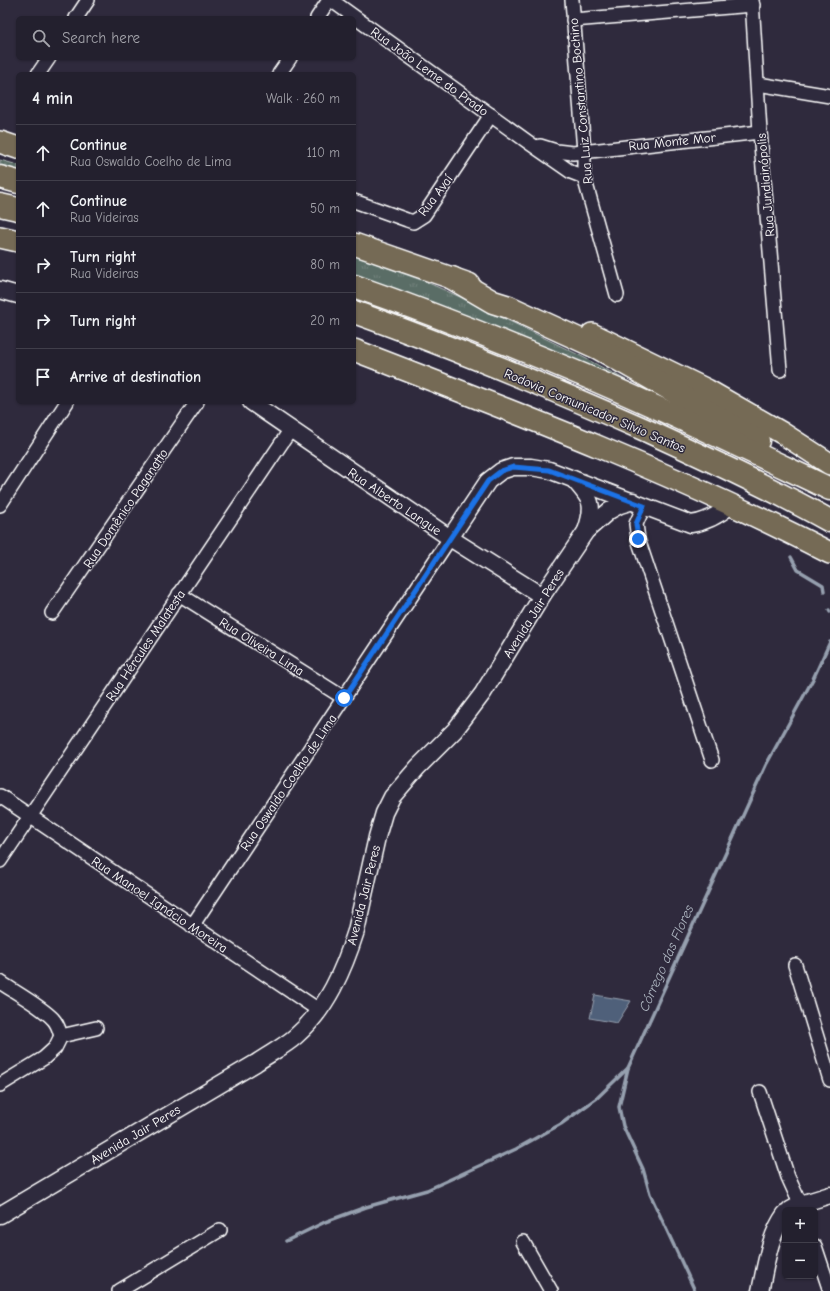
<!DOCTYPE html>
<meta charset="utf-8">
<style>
body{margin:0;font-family:"Comic Neue",sans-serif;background:#2f2d3a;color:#f1f3f6}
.controls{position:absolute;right:12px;bottom:12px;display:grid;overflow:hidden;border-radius:6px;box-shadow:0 1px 3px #0004}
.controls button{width:36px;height:36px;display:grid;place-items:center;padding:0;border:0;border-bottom:1px solid #403e4a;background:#23202e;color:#f1f3f6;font:20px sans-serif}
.stop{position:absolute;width:12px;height:12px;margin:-9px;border:3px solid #1a73e8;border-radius:50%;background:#fff}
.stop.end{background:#1a73e8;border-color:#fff;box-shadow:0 1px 4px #0008}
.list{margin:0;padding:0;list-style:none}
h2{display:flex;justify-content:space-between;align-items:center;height:52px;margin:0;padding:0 16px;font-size:17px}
h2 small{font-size:13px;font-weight:400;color:#a3a3aa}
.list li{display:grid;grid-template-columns:26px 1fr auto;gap:12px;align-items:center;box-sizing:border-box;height:56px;padding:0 16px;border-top:1px solid #403e4a}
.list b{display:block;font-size:15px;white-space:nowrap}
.list p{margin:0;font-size:13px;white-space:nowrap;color:#a3a3aa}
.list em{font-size:13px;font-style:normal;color:#a3a3aa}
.icon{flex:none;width:22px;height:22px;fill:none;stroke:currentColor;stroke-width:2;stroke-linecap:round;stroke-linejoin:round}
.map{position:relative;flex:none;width:830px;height:1291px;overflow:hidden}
.search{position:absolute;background:#23202e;box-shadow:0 1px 3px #0004;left:16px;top:16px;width:340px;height:44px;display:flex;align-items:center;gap:10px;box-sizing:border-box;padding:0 14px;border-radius:6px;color:#a3a3aa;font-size:15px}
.panel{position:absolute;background:#23202e;box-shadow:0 1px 3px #0004;left:16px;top:72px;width:340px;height:332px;border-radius:6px}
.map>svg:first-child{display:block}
</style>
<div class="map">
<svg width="830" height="1291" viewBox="0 0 830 1291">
<defs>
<pattern id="grass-tufts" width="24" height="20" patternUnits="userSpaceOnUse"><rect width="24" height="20" fill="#5a6d66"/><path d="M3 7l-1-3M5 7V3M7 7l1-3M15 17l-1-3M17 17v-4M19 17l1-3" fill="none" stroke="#73837d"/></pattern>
</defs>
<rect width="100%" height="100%" fill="#2f2a3d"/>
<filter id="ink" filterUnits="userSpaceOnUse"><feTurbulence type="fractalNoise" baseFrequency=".025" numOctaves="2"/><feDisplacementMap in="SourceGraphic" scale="8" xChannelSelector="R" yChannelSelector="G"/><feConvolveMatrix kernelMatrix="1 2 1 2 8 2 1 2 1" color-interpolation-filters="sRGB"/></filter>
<g filter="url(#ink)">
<g fill="url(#grass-tufts)" stroke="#acb6b2">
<polygon points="0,160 18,165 18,176 0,171"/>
<polygon points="354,256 424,281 460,297 579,355 637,386 625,386 354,277"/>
</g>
<polygon fill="#50617a" stroke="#96a0af" points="595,995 631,1001 617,1023 590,1018"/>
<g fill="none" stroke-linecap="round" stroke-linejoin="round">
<g stroke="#96a0af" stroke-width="3.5">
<polyline points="791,557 798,570 823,585 824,591"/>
<polyline points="829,610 830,612"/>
<polyline points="286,1241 325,1222 366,1207 427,1190 516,1149 561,1124 597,1098 628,1068"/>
<polyline points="695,1291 650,1194 643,1169 623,1126 619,1107 628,1068 698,914 766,765 813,679 830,642"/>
</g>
<g stroke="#fff" stroke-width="16">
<g id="minor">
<polyline points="331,0 528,142 571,172 584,177"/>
<polyline points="572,0 584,151 584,177 617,295"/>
<polyline points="752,0 760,132 780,370"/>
<polyline points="76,18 88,0"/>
<polyline points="317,18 329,0"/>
<polyline points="573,20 753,5"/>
<polyline points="38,74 49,58"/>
<polyline points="279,74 290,58"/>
<polyline points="758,84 830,96"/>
<polyline points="540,146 556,151 573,153 760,132"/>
<polyline points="354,201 407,220 413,222 424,215 491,115"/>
<polyline points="0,505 67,402"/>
<polyline points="644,506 636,524 638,539 712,760"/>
<polyline points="179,594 344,698"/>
<polyline points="52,613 197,402"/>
<polyline points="0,796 320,1011"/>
<polyline points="0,861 291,429"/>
<polyline points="192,926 450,538"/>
<polyline points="795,965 830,1080"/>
<path d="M0,982C15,992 42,1007 53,1019C58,1024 59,1030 61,1036"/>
<polyline points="61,1036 96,1028"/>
<polyline points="0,1085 44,1058 55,1048 61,1036"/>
<polyline points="760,1092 788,1177 803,1210"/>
<polyline points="523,1242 551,1291"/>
<polyline points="815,1246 830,1291"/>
<polyline points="119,1291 220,1230"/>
</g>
</g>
<g stroke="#fff" stroke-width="19">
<g id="tertiary">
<polyline points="0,290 18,295"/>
<polyline points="251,402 450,538 542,596"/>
<path d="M573,479C592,500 595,504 586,531"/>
<path d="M450,538L488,481L501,471L513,467H531L549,470L691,524C707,522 719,515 731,505"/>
<polyline points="790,1210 801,1204 830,1195"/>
<path d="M0,1215L256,1063C269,1054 285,1046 296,1036C327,1009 344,969 356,931L377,837L384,813L392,797L418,767L455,730L483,693L542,596L586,531L609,511L620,505L633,501"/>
<path d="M760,1291C766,1265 769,1236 785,1214"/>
</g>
</g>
<g stroke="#fff" stroke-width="24">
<g id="trunk">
<polyline points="0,142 18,148"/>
<polyline points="0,237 18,241"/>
<polyline points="354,244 469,284"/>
<polyline points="592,334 707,390 782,433 830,464"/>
<path d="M354,350C515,412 677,474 830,553"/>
</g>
</g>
<g stroke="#fff" stroke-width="25">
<g id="motorway">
<polyline points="0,177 18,182"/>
<polyline points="0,205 18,209"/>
<polyline points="452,278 493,302 509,307 598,348 661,384 758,441"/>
<path d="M354,286C431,313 507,343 583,375C666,410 748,450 830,489"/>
<path d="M354,312C452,347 548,387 643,429C706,458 769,487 830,521"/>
</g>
</g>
<use href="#minor" stroke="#2f2a3d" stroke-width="13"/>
<use href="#tertiary" stroke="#2f2a3d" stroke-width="16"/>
<use href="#trunk" stroke="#756a55" stroke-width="21"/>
<use href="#motorway" stroke="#756a55" stroke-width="22"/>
</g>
</g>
<g fill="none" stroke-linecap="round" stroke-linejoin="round" filter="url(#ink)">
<polyline stroke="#1a73e8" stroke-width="5" points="344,698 488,481 501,471 513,467 549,470 644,506 636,524 638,539"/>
</g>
<g text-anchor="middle" stroke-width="3" stroke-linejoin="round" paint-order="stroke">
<g font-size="13" fill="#fff" stroke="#2f2a3d">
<text transform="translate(430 71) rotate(36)" y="5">Rua João Leme do Prado</text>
<text transform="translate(580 101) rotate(-95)" y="5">Rua Luiz Constantino Bochino</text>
<text transform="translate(672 141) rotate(-6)" y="5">Rua Monte Mor</text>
<text transform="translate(765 185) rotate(-95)" y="5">Rua Jundiainópolis</text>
<text transform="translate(435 195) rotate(-53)" y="5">Rua Avaí</text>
<text transform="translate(595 410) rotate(23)" y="5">Rodovia Comunicador Silvio Santos</text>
<text transform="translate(395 501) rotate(34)" y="5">Rua Alberto Langue</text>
<text transform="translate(125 508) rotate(-56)" y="5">Rua Domênico Paganatto</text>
<text transform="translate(533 613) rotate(-58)" y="5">Avenida Jair Peres</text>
<text transform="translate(145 645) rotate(-56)" y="5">Rua Hércules Malatesta</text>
<text transform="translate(262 646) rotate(32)" y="5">Rua Oliveira Lima</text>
<text transform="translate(288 782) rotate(-56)" y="5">Rua Oswaldo Coelho de Lima</text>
<text transform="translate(363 895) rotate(-76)" y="5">Avenida Jair Peres</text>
<text transform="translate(160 904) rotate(34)" y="5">Rua Manoel Ignácio Moreira</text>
<text transform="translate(135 1134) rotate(-31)" y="5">Avenida Jair Peres</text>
</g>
<g font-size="14" font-style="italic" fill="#b0b8c3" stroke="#2f2a3d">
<text transform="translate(666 958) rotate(-66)" y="5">Córrego das Flores</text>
</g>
</g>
</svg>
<div class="controls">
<button>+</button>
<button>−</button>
</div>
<div class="stop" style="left:344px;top:698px"></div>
<div class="stop end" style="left:638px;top:539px"></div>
<div class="search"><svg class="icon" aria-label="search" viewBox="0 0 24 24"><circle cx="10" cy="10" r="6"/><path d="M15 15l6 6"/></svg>Search here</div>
<section class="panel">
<h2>4 min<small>Walk · 260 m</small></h2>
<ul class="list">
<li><svg class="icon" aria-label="ahead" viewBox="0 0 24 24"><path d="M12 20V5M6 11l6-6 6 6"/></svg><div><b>Continue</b><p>Rua Oswaldo Coelho de Lima</p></div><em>110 m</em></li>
<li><svg class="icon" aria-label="ahead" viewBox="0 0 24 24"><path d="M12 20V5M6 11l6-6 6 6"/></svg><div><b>Continue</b><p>Rua Videiras</p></div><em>50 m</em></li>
<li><svg class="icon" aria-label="right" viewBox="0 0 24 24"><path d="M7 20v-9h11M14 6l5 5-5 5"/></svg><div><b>Turn right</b><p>Rua Videiras</p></div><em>80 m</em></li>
<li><svg class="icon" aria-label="right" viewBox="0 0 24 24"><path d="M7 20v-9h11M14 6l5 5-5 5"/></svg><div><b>Turn right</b></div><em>20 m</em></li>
<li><svg class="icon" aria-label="arrive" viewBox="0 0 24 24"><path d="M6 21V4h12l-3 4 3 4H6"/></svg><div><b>Arrive at destination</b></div></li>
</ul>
</section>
</div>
